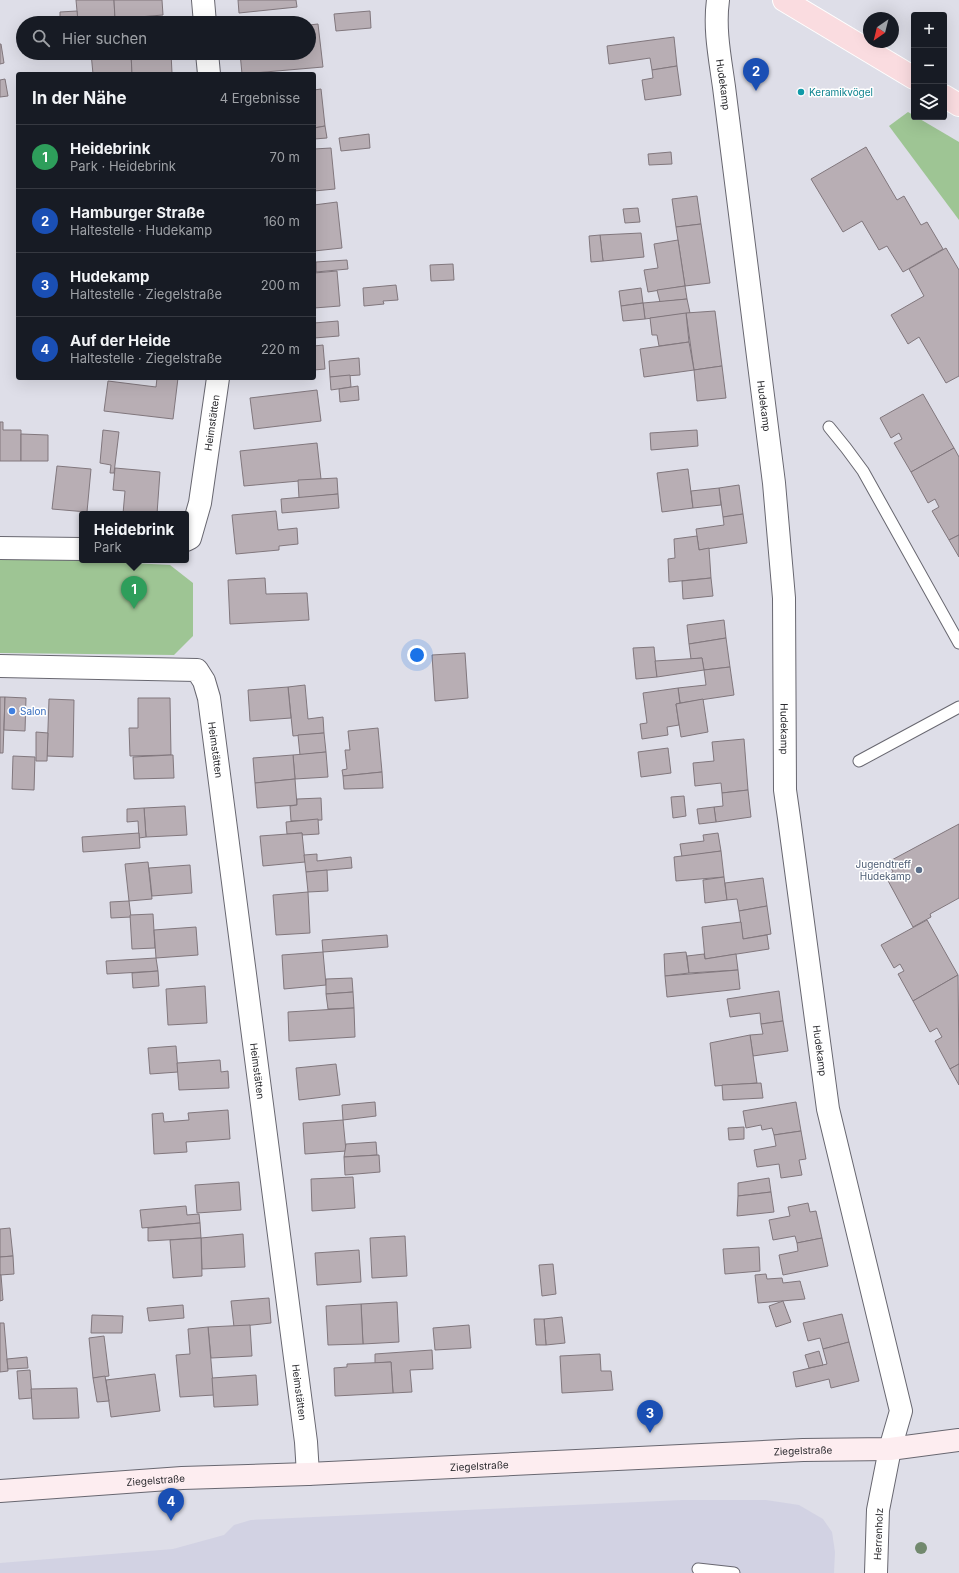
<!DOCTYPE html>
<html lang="de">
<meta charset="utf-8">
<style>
body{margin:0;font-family:Inter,sans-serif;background:#20242c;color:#f1f3f6}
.controls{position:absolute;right:12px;top:12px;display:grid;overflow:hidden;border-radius:4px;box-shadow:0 4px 16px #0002}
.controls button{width:36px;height:36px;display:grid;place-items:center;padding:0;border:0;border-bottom:1px solid #363941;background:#171b24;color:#f1f3f6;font:20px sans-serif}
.compass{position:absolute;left:863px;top:12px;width:36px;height:36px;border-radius:50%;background:#171b24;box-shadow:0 4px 16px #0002;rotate:215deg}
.you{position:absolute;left:417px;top:655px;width:14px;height:14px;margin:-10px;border:3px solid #fff;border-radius:50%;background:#1a73e8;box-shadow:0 0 0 6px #1a73e833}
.badge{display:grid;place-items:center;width:26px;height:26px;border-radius:50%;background:#8d7013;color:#fff;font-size:13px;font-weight:700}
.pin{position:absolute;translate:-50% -33px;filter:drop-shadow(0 1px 2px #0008)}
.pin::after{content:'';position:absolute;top:21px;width:14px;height:12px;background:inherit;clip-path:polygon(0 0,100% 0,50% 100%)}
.popup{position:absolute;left:79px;top:511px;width:110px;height:52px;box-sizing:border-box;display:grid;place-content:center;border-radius:4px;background:#171b24;filter:drop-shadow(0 1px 3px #0005);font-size:13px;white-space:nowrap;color:#9ea1a6}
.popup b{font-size:15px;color:#f1f3f6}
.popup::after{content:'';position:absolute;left:50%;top:100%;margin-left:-8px;border:8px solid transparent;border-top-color:#171b24}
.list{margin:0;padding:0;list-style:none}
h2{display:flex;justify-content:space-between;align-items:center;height:52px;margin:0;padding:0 16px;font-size:17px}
h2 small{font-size:13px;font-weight:400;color:#9ea1a6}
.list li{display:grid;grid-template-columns:26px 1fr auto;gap:12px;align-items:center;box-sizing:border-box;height:64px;padding:0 16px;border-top:1px solid #363941}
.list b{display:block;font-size:15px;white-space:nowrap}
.list p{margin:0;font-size:13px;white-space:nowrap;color:#9ea1a6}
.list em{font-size:13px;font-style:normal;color:#9ea1a6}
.icon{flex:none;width:22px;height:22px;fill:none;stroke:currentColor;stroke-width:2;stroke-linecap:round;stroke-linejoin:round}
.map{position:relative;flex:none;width:959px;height:1573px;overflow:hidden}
.search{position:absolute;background:#171b24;box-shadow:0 4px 16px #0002;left:16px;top:16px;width:300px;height:44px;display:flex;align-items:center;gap:10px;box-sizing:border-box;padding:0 14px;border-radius:22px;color:#9ea1a6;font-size:15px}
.panel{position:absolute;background:#171b24;box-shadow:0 4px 16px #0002;left:16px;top:72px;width:300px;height:308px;border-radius:4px}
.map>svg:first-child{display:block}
</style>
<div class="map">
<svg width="959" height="1573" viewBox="0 0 959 1573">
<rect width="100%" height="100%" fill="#dedee8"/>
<polygon fill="#d2d2e3" points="682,1500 766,1500 799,1505 823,1519 832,1532 835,1552 834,1573 0,1573 0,1563 173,1549 224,1535 234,1525 251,1520"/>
<g fill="#9ec594">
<polygon points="908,112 959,142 959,220 889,126"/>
<polygon points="0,558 77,560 170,565 193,583 193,636 174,655 0,653"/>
</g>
<g fill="#b8aeb4" stroke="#81777d">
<polygon points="76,0 114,0 115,19 78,22"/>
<polygon points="114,0 162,0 163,15 115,19"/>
<polygon points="238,0 296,0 297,7 239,13"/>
<polygon points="77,11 78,22 60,23 60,12"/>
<polygon points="370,11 371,28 336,31 334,14"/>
<polygon points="115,19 115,23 93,23 93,21"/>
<polygon points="318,24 323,67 242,74 240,53 309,53 309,25"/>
<polygon points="674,37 677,66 652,70 650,58 609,64 607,46"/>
<polygon points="0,44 1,44 4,63 0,64"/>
<polygon points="91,53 131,53 132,74 93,74"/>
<polygon points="131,53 171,53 172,73 132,74"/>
<polygon points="677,66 681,95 645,100 642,80 653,78 652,70"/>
<polygon points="5,79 8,96 0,97 0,80"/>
<polygon points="321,89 325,126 314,128 314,90"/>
<polygon points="325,126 327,138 314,139 314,128"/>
<polygon points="369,134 370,148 341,151 339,138"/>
<polygon points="866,147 897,200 904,196 921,225 927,222 943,249 903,272 887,246 879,250 862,221 843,232 811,179"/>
<polygon points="331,148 335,189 314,191 314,149"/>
<polygon points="671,152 672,164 649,165 648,154"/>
<polygon points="697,196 701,224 676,227 672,199"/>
<polygon points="337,202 342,248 314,251 314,205"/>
<polygon points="638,208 640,222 625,223 623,209"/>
<polygon points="701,224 710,283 685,286 676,227"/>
<polygon points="641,233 644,257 603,261 600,235"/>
<polygon points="600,235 603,261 591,262 589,236"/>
<polygon points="678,240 685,286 648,292 644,270 658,268 654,244"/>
<polygon points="946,248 959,270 959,376 946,383 919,337 908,344 891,315 924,296 909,269"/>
<polygon points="347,260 348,269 316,272 316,262"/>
<polygon points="453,264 454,280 431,281 430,265"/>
<polygon points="337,271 340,306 314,308 314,273"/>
<polygon points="396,285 398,300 383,301 384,304 364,306 363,288"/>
<polygon points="685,286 687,299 660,302 657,290"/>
<polygon points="641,288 643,303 621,306 619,291"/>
<polygon points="687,299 690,313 645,319 643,303"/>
<polygon points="643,303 645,319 623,321 621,306"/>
<polygon points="715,311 722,366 694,370 686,313"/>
<polygon points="686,313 689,342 659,346 657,335 652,335 650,318"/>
<polygon points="338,321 339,336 314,338 314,323"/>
<polygon points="689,342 694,370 644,377 640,349"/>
<polygon points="323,345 325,369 314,370 314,346"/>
<polygon points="359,358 360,375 330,377 329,361"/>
<polygon points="722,366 726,398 697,401 694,370"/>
<polygon points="350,375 351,387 331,390 330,377"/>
<polygon points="157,378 178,378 173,419 104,411 108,381 156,387"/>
<polygon points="358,386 359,400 340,402 339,389"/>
<polygon points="317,390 321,421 254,429 250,398"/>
<polygon points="923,394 954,448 911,472 894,443 902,439 899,433 891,438 880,418"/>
<polygon points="0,422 3,422 3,430 21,430 21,461 0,461"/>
<polygon points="103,430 119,432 114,473 110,473 111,465 100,463"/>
<polygon points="697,430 698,446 651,450 650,433"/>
<polygon points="21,434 48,435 48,461 21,461"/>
<polygon points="317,443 321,479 244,486 240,451"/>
<polygon points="954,448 959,457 959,535 949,540 932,511 939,507 935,499 928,503 911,472"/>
<polygon points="57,466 91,469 87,512 52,509"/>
<polygon points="115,468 160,472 157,514 123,514 125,491 113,490"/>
<polygon points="688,469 693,508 662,512 657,473"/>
<polygon points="337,478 338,494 299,498 298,480"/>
<polygon points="739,485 743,514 723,517 719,488"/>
<polygon points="719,488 721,505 693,508 691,491"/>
<polygon points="338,494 339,508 282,513 281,499"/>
<polygon points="276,511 278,530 297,528 298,544 279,546 279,550 236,554 232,515"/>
<polygon points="743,514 747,543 699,550 696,529 724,525 723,517"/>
<polygon points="959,535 959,557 949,540"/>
<polygon points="697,536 699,550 709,548 711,578 669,582 668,559 675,558 674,539"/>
<polygon points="265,578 266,594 307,593 309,620 230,624 228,580"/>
<polygon points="711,578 713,596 683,599 682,581"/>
<polygon points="724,620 726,638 689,644 687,625"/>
<polygon points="726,638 730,667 704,670 702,658 691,659 689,644"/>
<polygon points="654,647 657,677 636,679 633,648"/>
<polygon points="465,653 468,698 435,701 432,655"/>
<polygon points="702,658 704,670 657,677 655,661"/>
<polygon points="730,667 734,695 680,703 678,688 706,685 704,670"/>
<polygon points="305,685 308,719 323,717 324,733 293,736 288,687"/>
<polygon points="288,687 291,718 250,721 248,690"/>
<polygon points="678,688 680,703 676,704 679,725 667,727 668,735 642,739 640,724 647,723 643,693"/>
<polygon points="0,697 5,697 3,753 0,753"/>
<polygon points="5,697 26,698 25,731 4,730"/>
<polygon points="138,698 170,698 171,755 130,756 129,728 138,728"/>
<polygon points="49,699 74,700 73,757 47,756"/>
<polygon points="703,699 708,732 681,737 676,704"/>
<polygon points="378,728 382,772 343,776 342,770 347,769 345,750 350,750 348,731"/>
<polygon points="36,732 48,733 47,761 36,761"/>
<polygon points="324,733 326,752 300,755 298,735"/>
<polygon points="744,739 748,790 722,793 721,783 695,786 693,763 714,761 712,742"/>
<polygon points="668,748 671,773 641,777 638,752"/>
<polygon points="326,752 328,777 295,779 293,755"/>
<polygon points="171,755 173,755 174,778 134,779 133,757"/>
<polygon points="293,755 295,779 255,783 253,758"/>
<polygon points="13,756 35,757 34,790 12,789"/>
<polygon points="382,772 383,788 344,789 343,776"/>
<polygon points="295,779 297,805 257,808 255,783"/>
<polygon points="748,790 751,817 716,822 714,807 723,806 722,793"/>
<polygon points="684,796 686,816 673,818 671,797"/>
<polygon points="321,798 322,820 291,821 290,806 297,805 297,799"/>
<polygon points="185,806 187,835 146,837 144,808"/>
<polygon points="714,807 716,822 699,824 697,809"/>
<polygon points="144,808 146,837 139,838 138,821 127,822 127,809"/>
<polygon points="318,819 319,834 302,835 302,833 287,834 286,822"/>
<polygon points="959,824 959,898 930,914 931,917 913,927 886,877 893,872 888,862"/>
<polygon points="139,833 140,848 83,852 82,837"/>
<polygon points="302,833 305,862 263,866 260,836"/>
<polygon points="718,833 721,851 682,857 680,844 704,841 703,835"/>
<polygon points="721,851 724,877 676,881 674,857"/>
<polygon points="317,854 317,861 351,857 352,868 306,872 304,855"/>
<polygon points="148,862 152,899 129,901 125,864"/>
<polygon points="190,865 192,893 152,896 149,868"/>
<polygon points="327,870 328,891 308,892 306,872"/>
<polygon points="724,877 727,900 705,903 703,880"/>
<polygon points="763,878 767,906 739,911 737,899 727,900 725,883"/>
<polygon points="308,892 310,933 276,935 273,895"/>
<polygon points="129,901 131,917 111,918 110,902"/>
<polygon points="767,906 771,934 743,939 739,911"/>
<polygon points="153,914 155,948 132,949 130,915"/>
<polygon points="927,920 958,975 913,1001 898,974 904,971 900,964 894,968 881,945"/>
<polygon points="741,922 743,939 767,935 769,949 705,959 702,927"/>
<polygon points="196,927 198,955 156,958 154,930"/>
<polygon points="387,935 388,947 323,952 322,940"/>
<polygon points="323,952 326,985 284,989 282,955"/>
<polygon points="686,952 689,973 665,976 664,954"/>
<polygon points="704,954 705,959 736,954 738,970 689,973 687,956"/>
<polygon points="156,958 158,971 107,974 106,961"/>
<polygon points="738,970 740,989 667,997 665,976"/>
<polygon points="158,971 159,986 133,988 132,973"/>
<polygon points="958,975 959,1064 950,1069 935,1041 942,1037 937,1028 930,1032 913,1001"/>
<polygon points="352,978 353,992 326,994 326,979"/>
<polygon points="205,986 207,1023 168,1025 166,989"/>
<polygon points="779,991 783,1021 761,1024 760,1013 730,1017 727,999"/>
<polygon points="353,992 354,1008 328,1009 326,994"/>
<polygon points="354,1008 355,1037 289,1041 288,1012"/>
<polygon points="783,1021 788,1051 753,1056 750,1035 763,1034 761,1024"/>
<polygon points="750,1035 757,1083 715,1086 710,1043"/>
<polygon points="176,1046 178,1072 150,1074 148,1048"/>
<polygon points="220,1060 221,1072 228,1071 229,1088 179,1090 177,1063"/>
<polygon points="336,1064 340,1095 299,1100 296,1068"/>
<polygon points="959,1064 959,1085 950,1069"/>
<polygon points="761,1083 763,1098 723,1100 722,1085"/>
<polygon points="375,1102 376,1116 343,1120 342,1105"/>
<polygon points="796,1102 801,1131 774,1135 772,1128 762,1130 761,1125 746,1128 743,1111"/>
<polygon points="228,1110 230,1139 186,1142 187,1152 154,1154 152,1114 163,1113 164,1122 189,1120 188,1113"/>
<polygon points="343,1120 346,1151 305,1154 303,1123"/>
<polygon points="744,1127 744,1139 729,1140 728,1128"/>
<polygon points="801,1131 806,1159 799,1160 802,1175 781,1178 779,1164 757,1167 754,1150 776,1146 774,1135"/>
<polygon points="376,1142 377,1155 344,1157 346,1144"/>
<polygon points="379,1155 380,1172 345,1175 344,1157"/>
<polygon points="353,1177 355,1208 312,1211 311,1179"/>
<polygon points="769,1178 771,1192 738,1196 738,1183"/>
<polygon points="239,1182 241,1210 197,1213 195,1185"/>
<polygon points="771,1192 774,1212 737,1216 738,1196"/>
<polygon points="808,1203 810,1212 816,1211 822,1238 797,1243 795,1236 773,1240 769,1220 790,1216 788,1207"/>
<polygon points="186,1206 187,1215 199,1214 200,1223 142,1228 140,1210"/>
<polygon points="200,1223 201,1238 148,1241 148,1228"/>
<polygon points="10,1228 13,1256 0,1257 0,1229"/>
<polygon points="243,1234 245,1267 202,1269 201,1238"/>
<polygon points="405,1236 407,1276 372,1278 370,1238"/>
<polygon points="201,1238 202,1276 173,1278 170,1240"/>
<polygon points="822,1238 828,1266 783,1275 779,1255 798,1251 797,1243"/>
<polygon points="759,1247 760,1271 725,1274 723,1249"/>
<polygon points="359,1250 361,1282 317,1285 315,1253"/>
<polygon points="13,1256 14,1274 0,1275 0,1257"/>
<polygon points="553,1264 556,1294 542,1296 539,1265"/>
<polygon points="766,1274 767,1279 782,1278 783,1283 800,1281 805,1299 758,1303 755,1275"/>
<polygon points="0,1275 1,1275 3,1300 0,1301"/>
<polygon points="269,1298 271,1323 234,1327 231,1301"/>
<polygon points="783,1301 791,1322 776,1327 769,1306"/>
<polygon points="397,1302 399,1342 363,1344 361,1304"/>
<polygon points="361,1304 363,1344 328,1345 326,1306"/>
<polygon points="183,1305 184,1318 149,1321 147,1308"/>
<polygon points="842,1314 849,1342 823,1349 820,1338 808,1341 803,1323"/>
<polygon points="92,1315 123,1316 122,1333 91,1333"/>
<polygon points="562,1317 565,1343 546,1345 544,1319"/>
<polygon points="534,1319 544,1319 546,1345 536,1345"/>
<polygon points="0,1323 4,1323 8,1371 0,1372"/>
<polygon points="250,1325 252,1356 211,1358 208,1327"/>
<polygon points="469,1325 471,1348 435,1350 433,1328"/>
<polygon points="208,1327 214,1395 180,1397 176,1355 190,1354 188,1329"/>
<polygon points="104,1336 109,1376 93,1378 89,1338"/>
<polygon points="849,1342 859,1381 831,1388 829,1379 796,1387 793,1372 827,1364 823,1349"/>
<polygon points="432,1350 433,1369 410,1370 412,1392 393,1393 391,1362 375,1363 375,1354"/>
<polygon points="819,1351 823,1365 809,1368 805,1355"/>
<polygon points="600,1354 601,1371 611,1371 613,1390 562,1393 560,1356"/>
<polygon points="27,1357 28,1368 8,1369 7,1359"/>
<polygon points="391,1362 393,1393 335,1396 334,1368 347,1367 347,1364"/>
<polygon points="30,1370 32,1398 19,1399 17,1371"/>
<polygon points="155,1374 160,1411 111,1417 106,1380"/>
<polygon points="256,1375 258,1405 214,1407 212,1378"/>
<polygon points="105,1376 109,1401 97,1402 93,1378"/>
<polygon points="77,1388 79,1418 33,1419 31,1389"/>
</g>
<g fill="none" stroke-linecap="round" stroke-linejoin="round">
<g stroke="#686770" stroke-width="13">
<g id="service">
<polyline points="829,427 846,448 863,471 959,643"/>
<polyline points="859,761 959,707"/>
<polyline points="698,1569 734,1573"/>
</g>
</g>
<g stroke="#686770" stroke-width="24">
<g id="minor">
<polyline points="203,0 205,23"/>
<path id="s1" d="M718,0C714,29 720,58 724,87L774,483L784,598L785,790L789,818L828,1109L901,1411L890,1449L878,1510L876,1573"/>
<polyline points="207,53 209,74"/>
<path id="s2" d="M186,540L190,538L200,503L218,378"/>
<polyline points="0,548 82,549"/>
<path id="s3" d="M0,666L197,670L204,681L209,698L306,1442L308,1474"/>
</g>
</g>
<g stroke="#686770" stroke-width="24">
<g id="secondary">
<path id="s4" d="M0,1491L182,1478L308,1474L803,1450L890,1449L959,1440"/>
</g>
</g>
<g stroke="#fff" stroke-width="24">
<g id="primary">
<polyline points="784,0 914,78"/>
<polyline points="944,96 959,105"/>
</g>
</g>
<use href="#service" stroke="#fff" stroke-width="11"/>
<use href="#minor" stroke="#fff" stroke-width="22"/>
<use href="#secondary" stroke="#fdedf0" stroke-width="22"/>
<use href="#primary" stroke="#fadce0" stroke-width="22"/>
</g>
<circle fill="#72896e" cx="921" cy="1548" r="6"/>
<circle fill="#0f9aa8" stroke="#fff" stroke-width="1.5" cx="801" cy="92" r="4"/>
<circle fill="#3f7fe0" stroke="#fff" stroke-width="1.5" cx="12" cy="711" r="4"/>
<circle fill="#5c6f8a" stroke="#fff" stroke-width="1.5" cx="919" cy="870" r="4"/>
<g text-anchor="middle" stroke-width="3" stroke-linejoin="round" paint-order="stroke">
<g font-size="10" fill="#2b2b2f" stroke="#fff">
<text dy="4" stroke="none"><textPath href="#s1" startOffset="85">Hudekamp</textPath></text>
<text dy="4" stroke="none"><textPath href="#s1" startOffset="409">Hudekamp</textPath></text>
<text dy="4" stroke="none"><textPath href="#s2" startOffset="122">Heimstätten</textPath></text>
<text dy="4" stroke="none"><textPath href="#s1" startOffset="733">Hudekamp</textPath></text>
<text dy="4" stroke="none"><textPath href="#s3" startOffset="280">Heimstätten</textPath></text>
<text dy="4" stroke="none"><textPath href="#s1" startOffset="1057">Hudekamp</textPath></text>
<text dy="4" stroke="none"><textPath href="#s3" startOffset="604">Heimstätten</textPath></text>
<text dy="4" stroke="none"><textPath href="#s3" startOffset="928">Heimstätten</textPath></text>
<text dy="4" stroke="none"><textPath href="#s4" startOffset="804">Ziegelstraße</textPath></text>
<text dy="4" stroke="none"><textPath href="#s4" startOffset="480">Ziegelstraße</textPath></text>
<text dy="4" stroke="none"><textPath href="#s4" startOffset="156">Ziegelstraße</textPath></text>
<text transform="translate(878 1534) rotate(-88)" y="4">Herrenholz</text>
</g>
<g font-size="10" fill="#0d838f" stroke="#fff" text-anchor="start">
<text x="809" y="96">Keramikvögel</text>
</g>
<g font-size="10" fill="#366cbe" stroke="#fff" text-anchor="start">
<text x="20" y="715">Salon</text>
</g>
<g font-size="10" fill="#4e5e75" stroke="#fff" text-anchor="end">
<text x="911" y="868">Jugendtreff<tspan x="911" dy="12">Hudekamp</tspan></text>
</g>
</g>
</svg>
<div class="controls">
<button>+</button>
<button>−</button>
<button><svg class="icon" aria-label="layers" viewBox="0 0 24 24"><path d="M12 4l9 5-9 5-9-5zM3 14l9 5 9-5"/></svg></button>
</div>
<svg class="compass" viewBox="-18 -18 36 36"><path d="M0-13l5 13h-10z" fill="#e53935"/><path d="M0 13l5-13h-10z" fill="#9ea1a6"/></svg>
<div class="you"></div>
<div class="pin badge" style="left:134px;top:609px;background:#2e9e5b">1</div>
<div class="popup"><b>Heidebrink</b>Park</div>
<div class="pin badge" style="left:756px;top:91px;background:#1a4fb4">2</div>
<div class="pin badge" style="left:650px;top:1433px;background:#1a4fb4">3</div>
<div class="pin badge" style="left:171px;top:1521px;background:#1a4fb4">4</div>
<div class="search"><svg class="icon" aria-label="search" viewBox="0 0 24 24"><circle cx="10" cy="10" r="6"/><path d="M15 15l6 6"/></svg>Hier suchen</div>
<section class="panel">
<h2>In der Nähe<small>4 Ergebnisse</small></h2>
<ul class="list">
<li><span class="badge" style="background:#2e9e5b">1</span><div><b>Heidebrink</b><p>Park · Heidebrink</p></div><em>70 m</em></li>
<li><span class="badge" style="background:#1a4fb4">2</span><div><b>Hamburger Straße</b><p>Haltestelle · Hudekamp</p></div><em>160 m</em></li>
<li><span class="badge" style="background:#1a4fb4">3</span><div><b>Hudekamp</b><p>Haltestelle · Ziegelstraße</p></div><em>200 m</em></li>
<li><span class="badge" style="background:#1a4fb4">4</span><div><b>Auf der Heide</b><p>Haltestelle · Ziegelstraße</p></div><em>220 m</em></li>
</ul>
</section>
</div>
